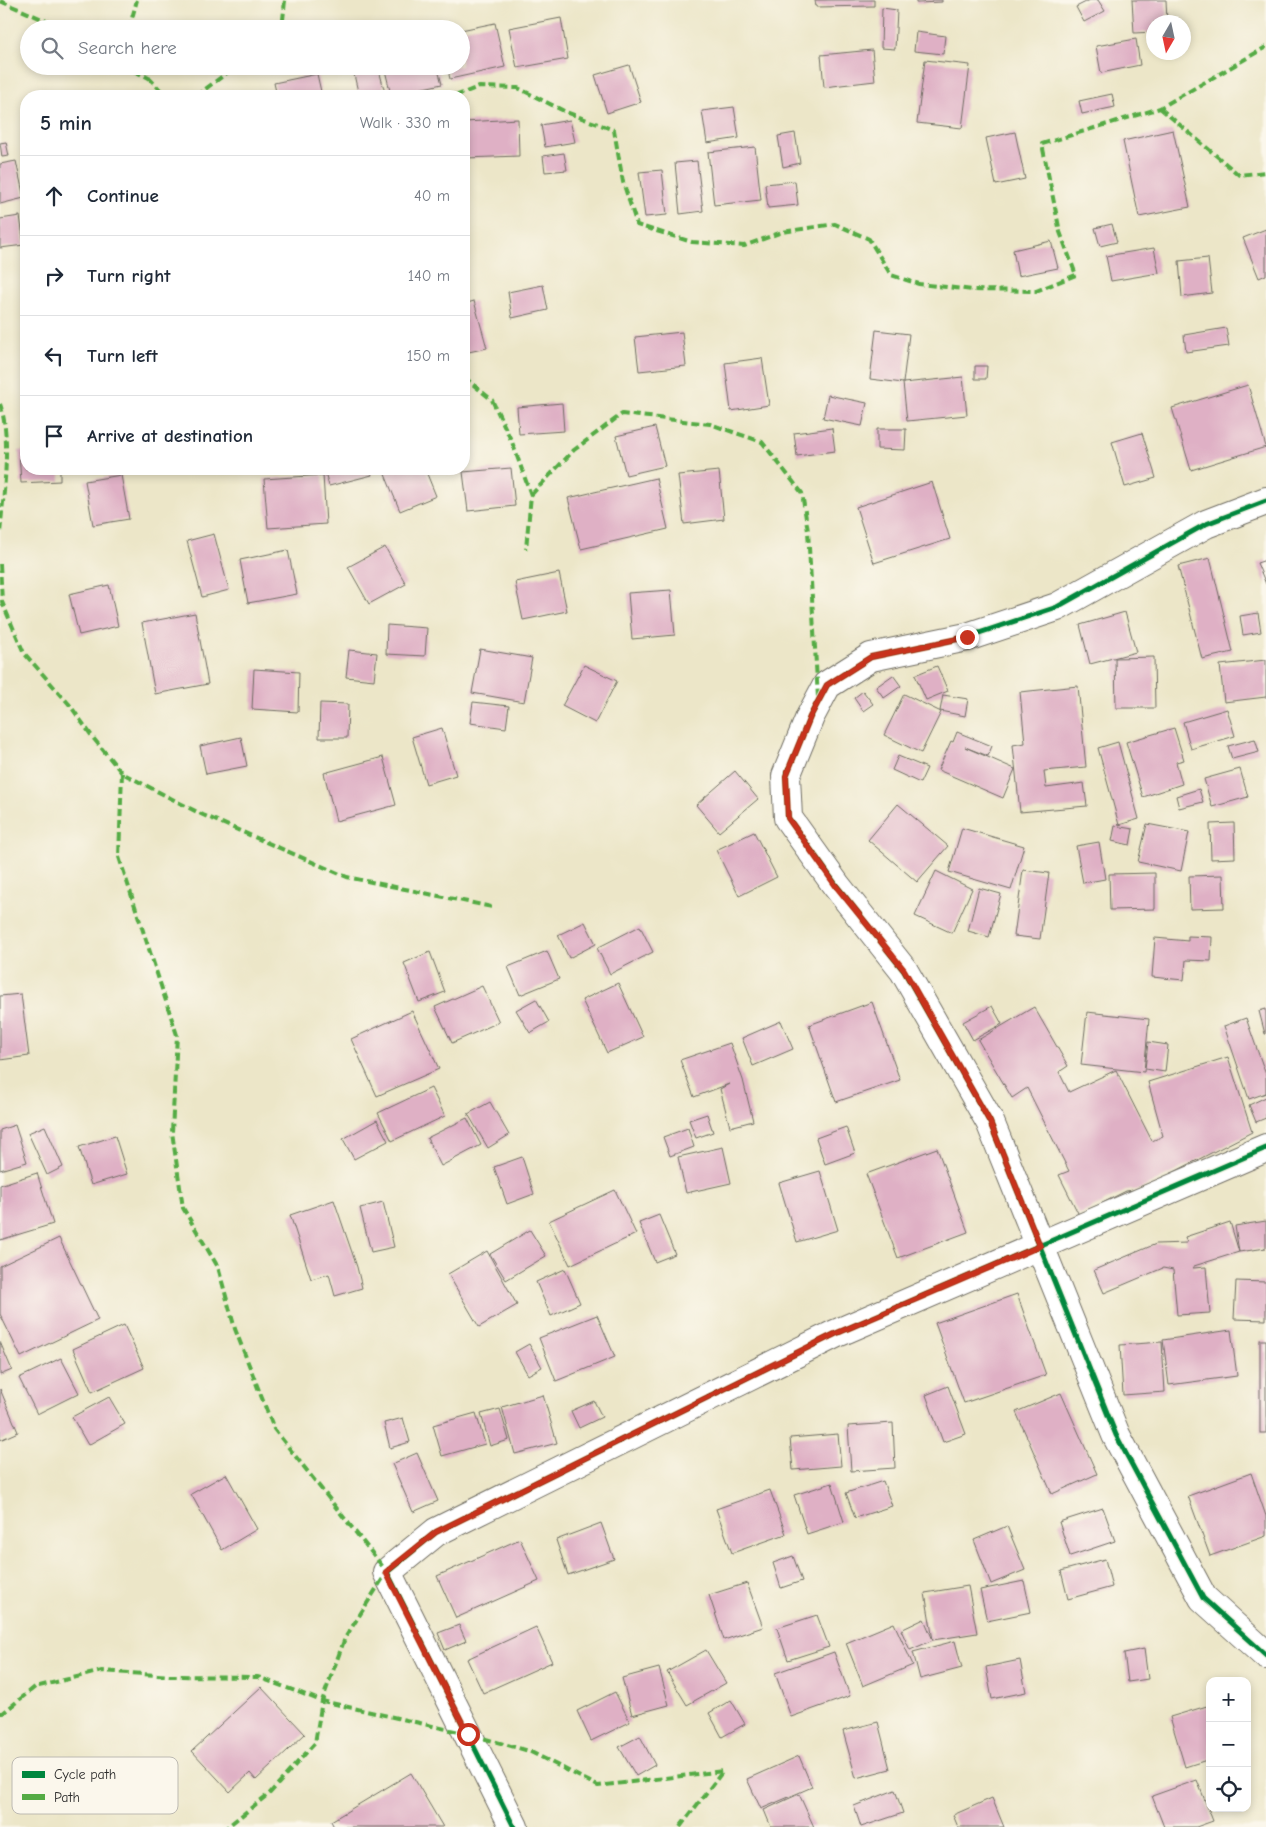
<!DOCTYPE html>
<meta charset="utf-8">
<style>
body{margin:0;font-family:"Comic Neue",sans-serif;background:#f2f2f3;color:#1f2937}
.controls{position:absolute;right:15px;bottom:15px;display:grid;overflow:hidden;border-radius:10px;box-shadow:0 2px 8px #0003}
.controls button{width:45px;height:45px;display:grid;place-items:center;padding:0;border:0;border-bottom:1px solid #e0e1e3;background:#fff;color:#1f2937;font:25px sans-serif}
.compass{position:absolute;left:1146px;top:15px;width:45px;height:45px;border-radius:50%;background:#fff;box-shadow:0 2px 8px #0003;rotate:189deg}
.stop{position:absolute;width:15px;height:15px;margin:-11px;border:4px solid #c8321e;border-radius:50%;background:#fff}
.stop.end{background:#c8321e;border-color:#fff;box-shadow:0 1px 5px #0008}
.list{margin:0;padding:0;list-style:none}
h2{display:flex;justify-content:space-between;align-items:center;height:65px;margin:0;padding:0 20px;font-size:21px}
h2 small{font-size:16px;font-weight:400;color:#747a83}
.list li{display:grid;grid-template-columns:32px 1fr auto;gap:15px;align-items:center;box-sizing:border-box;height:80px;padding:0 20px;border-top:1px solid #e0e1e3}
.list b{display:block;font-size:19px;white-space:nowrap}
.list em{font-size:16px;font-style:normal;color:#747a83}
.icon{flex:none;width:28px;height:28px;fill:none;stroke:currentColor;stroke-width:2;stroke-linecap:round;stroke-linejoin:round}
.map{position:relative;flex:none;width:1266px;height:1827px;overflow:hidden}
.search{position:absolute;background:#fff;box-shadow:0 2px 8px #0003;left:20px;top:20px;width:450px;height:55px;display:flex;align-items:center;gap:12px;box-sizing:border-box;padding:0 18px;border-radius:28px;color:#747a83;font-size:19px}
.panel{position:absolute;background:#fff;box-shadow:0 2px 8px #0003;left:20px;top:90px;width:450px;height:385px;border-radius:20px}
.map>svg:first-child{display:block}
</style>
<div class="map">
<svg width="1266" height="1827" viewBox="0 0 1266 1827">
<rect width="100%" height="100%" fill="#fbf7ec"/>
<filter id="ink" filterUnits="userSpaceOnUse"><feTurbulence type="fractalNoise" baseFrequency=".02" numOctaves="2"/><feDisplacementMap in="SourceGraphic" scale="10" xChannelSelector="R" yChannelSelector="G"/><feConvolveMatrix kernelMatrix="1 2 1 2 8 2 1 2 1" color-interpolation-filters="sRGB"/></filter>
<filter id="wash" filterUnits="userSpaceOnUse"><feTurbulence type="fractalNoise" baseFrequency=".0096" numOctaves="4" result="noise"/><feDisplacementMap in="SourceGraphic" scale="20" xChannelSelector="R" yChannelSelector="G"/><feGaussianBlur stdDeviation="1.12" result="paint"/><feColorMatrix in="noise" values="0 0 0 0 0 0 0 0 0 0 0 0 0 0 0 0 0 1.4 0 .05"/><feComposite in="paint" operator="in"/></filter>
<g filter="url(#wash)">
<rect width="100%" height="100%" fill="#ece6c8"/>
<g id="blocks">
<g fill="#dfb0c5">
<polygon points="815,0 874,0 874,6 816,7"/>
<polygon points="916,0 942,0 942,2 916,3"/>
<polygon points="1090,0 1098,0 1105,11 1084,22 1076,7"/>
<polygon points="1132,0 1166,0 1167,22 1154,22 1154,32 1134,33"/>
<polygon points="882,8 897,10 895,49 881,48"/>
<polygon points="561,18 568,59 517,68 509,28"/>
<polygon points="495,23 505,67 450,79 447,66 461,66 461,30"/>
<polygon points="313,24 314,29 296,29 296,28"/>
<polygon points="916,32 945,36 943,54 914,51"/>
<polygon points="1136,39 1140,65 1101,73 1096,46"/>
<polygon points="872,50 875,81 824,87 821,55"/>
<polygon points="925,60 970,65 962,128 917,123"/>
<polygon points="629,65 641,102 607,113 595,75"/>
<polygon points="352,66 378,66 385,93 369,96 359,96"/>
<polygon points="384,66 437,66 442,84 391,95"/>
<polygon points="317,74 322,96 277,96 274,83"/>
<polygon points="1112,94 1115,107 1082,114 1079,101"/>
<polygon points="734,107 739,138 707,143 702,111"/>
<polygon points="518,119 519,156 466,158 465,122"/>
<polygon points="570,120 575,142 545,147 541,125"/>
<polygon points="1173,130 1190,207 1139,217 1123,141"/>
<polygon points="1015,132 1025,179 996,185 986,138"/>
<polygon points="795,133 800,163 783,167 778,136"/>
<polygon points="6,142 9,156 2,157 0,143"/>
<polygon points="755,147 761,200 714,205 708,152"/>
<polygon points="564,153 567,170 545,172 543,156"/>
<polygon points="16,161 24,198 0,204 0,164"/>
<polygon points="697,161 703,211 680,214 675,163"/>
<polygon points="662,170 667,215 645,217 639,172"/>
<polygon points="795,181 798,205 768,208 765,184"/>
<polygon points="20,216 24,245 0,248 0,219"/>
<polygon points="1112,224 1117,242 1100,246 1095,228"/>
<polygon points="1266,229 1266,275 1259,278 1243,238"/>
<polygon points="1051,241 1058,268 1018,276 1013,250"/>
<polygon points="1154,248 1159,273 1111,281 1106,256"/>
<polygon points="1208,258 1212,293 1182,297 1179,261"/>
<polygon points="543,285 548,310 512,318 508,292"/>
<polygon points="474,301 487,348 464,353 464,304"/>
<polygon points="1226,328 1229,346 1186,352 1184,335"/>
<polygon points="876,330 909,334 903,383 963,377 967,415 907,421 903,383 870,379"/>
<polygon points="682,332 686,366 639,371 635,337"/>
<polygon points="762,358 769,405 731,411 725,363"/>
<polygon points="975,366 987,366 986,379 975,379"/>
<polygon points="1248,385 1266,447 1191,470 1172,408"/>
<polygon points="828,395 867,403 862,426 823,418"/>
<polygon points="562,403 564,431 519,434 517,407"/>
<polygon points="655,427 665,466 626,475 616,436"/>
<polygon points="832,428 835,451 797,456 794,433"/>
<polygon points="877,429 906,429 905,450 877,449"/>
<polygon points="1142,433 1156,478 1125,487 1112,442"/>
<polygon points="26,450 26,469 60,469 60,481 21,483 19,451"/>
<polygon points="511,468 515,506 468,511 463,472"/>
<polygon points="324,469 370,469 372,475 329,486"/>
<polygon points="393,469 425,469 436,496 400,511 384,472"/>
<polygon points="719,471 724,519 684,524 678,475"/>
<polygon points="121,475 129,519 93,525 85,481"/>
<polygon points="323,475 326,524 268,528 264,479"/>
<polygon points="656,478 668,529 581,549 568,498"/>
<polygon points="932,482 950,539 874,563 856,507"/>
<polygon points="214,534 229,590 202,597 187,541"/>
<polygon points="385,547 406,584 369,604 348,567"/>
<polygon points="288,550 297,594 248,603 240,560"/>
<polygon points="1210,558 1233,652 1202,659 1178,566"/>
<polygon points="1266,560 1266,584 1257,563"/>
<polygon points="559,573 567,611 523,620 515,582"/>
<polygon points="109,585 118,626 79,635 69,594"/>
<polygon points="671,590 675,635 632,639 628,593"/>
<polygon points="1125,612 1136,652 1090,664 1080,625"/>
<polygon points="195,613 208,684 155,694 142,623"/>
<polygon points="1258,613 1261,632 1243,635 1240,616"/>
<polygon points="387,625 427,628 425,656 386,654"/>
<polygon points="480,649 532,658 524,702 472,693"/>
<polygon points="349,650 377,653 374,680 346,677"/>
<polygon points="1154,657 1155,708 1116,708 1115,658"/>
<polygon points="1266,660 1266,697 1224,702 1220,665"/>
<polygon points="584,665 617,681 595,723 562,706"/>
<polygon points="937,666 948,691 926,700 915,675"/>
<polygon points="254,669 299,672 298,712 252,709"/>
<polygon points="893,675 901,686 884,698 876,687"/>
<polygon points="1078,686 1086,767 1044,771 1046,788 1084,783 1087,806 1020,812 1013,745 1025,743 1020,692"/>
<polygon points="863,691 873,704 863,711 854,698"/>
<polygon points="904,694 941,712 921,753 884,735"/>
<polygon points="943,695 968,699 965,716 940,711"/>
<polygon points="473,702 509,706 506,728 470,723"/>
<polygon points="320,703 348,704 347,738 319,738"/>
<polygon points="1227,709 1235,736 1191,749 1183,722"/>
<polygon points="442,728 456,775 426,784 412,737"/>
<polygon points="1174,728 1184,760 1176,762 1182,784 1143,797 1126,742"/>
<polygon points="957,732 992,746 988,756 965,747 1015,769 1003,798 938,770 951,741 953,742"/>
<polygon points="241,737 247,766 206,774 200,746"/>
<polygon points="1255,739 1259,752 1232,759 1228,746"/>
<polygon points="1118,742 1139,819 1119,825 1098,748"/>
<polygon points="898,756 927,768 920,783 892,770"/>
<polygon points="383,757 396,805 336,821 324,773"/>
<polygon points="1240,769 1248,797 1212,807 1204,779"/>
<polygon points="735,771 758,799 719,832 696,805"/>
<polygon points="1199,789 1203,802 1179,808 1176,796"/>
<polygon points="898,804 948,846 917,882 868,840"/>
<polygon points="1234,823 1235,858 1211,859 1210,824"/>
<polygon points="1147,824 1189,832 1181,871 1138,862"/>
<polygon points="1115,826 1133,829 1130,845 1112,841"/>
<polygon points="962,828 1024,846 1011,890 949,872"/>
<polygon points="754,832 777,877 739,896 716,850"/>
<polygon points="1099,842 1105,879 1083,883 1076,846"/>
<polygon points="1023,870 1049,873 1040,939 1014,936"/>
<polygon points="936,871 972,889 952,933 915,916"/>
<polygon points="1155,873 1155,909 1110,910 1109,874"/>
<polygon points="1223,875 1224,908 1190,909 1189,876"/>
<polygon points="979,888 1001,894 989,937 968,931"/>
<polygon points="585,922 596,944 569,958 558,935"/>
<polygon points="640,926 653,952 610,974 597,948"/>
<polygon points="1188,936 1212,937 1211,961 1186,960 1184,980 1152,977 1155,938 1188,941"/>
<polygon points="547,951 559,979 520,995 508,967"/>
<polygon points="430,952 445,992 419,1002 404,963"/>
<polygon points="618,983 643,1037 607,1053 582,1000"/>
<polygon points="482,986 499,1022 452,1043 435,1007"/>
<polygon points="21,994 29,1056 0,1060 0,996"/>
<polygon points="536,999 549,1022 530,1033 516,1010"/>
<polygon points="872,1002 900,1080 836,1102 809,1025"/>
<polygon points="992,1006 1002,1024 973,1040 963,1022"/>
<polygon points="1034,1007 1068,1066 1059,1072 1069,1092 1116,1070 1152,1141 1163,1136 1148,1082 1228,1057 1252,1132 1141,1189 1126,1191 1079,1215 1059,1175 1069,1171 1027,1088 1012,1098 978,1040"/>
<polygon points="1266,1009 1266,1034 1265,1034 1259,1011"/>
<polygon points="412,1011 439,1069 377,1096 351,1039"/>
<polygon points="1087,1012 1149,1019 1144,1072 1081,1065"/>
<polygon points="1246,1018 1266,1075 1266,1093 1249,1099 1224,1026"/>
<polygon points="781,1021 793,1049 753,1066 742,1038"/>
<polygon points="1148,1042 1168,1045 1165,1072 1145,1069"/>
<polygon points="730,1043 743,1080 753,1121 730,1127 720,1089 729,1084 694,1097 680,1060"/>
<polygon points="431,1088 445,1116 392,1141 378,1113"/>
<polygon points="1266,1097 1266,1118 1256,1122 1249,1105"/>
<polygon points="490,1102 509,1135 488,1148 468,1114"/>
<polygon points="707,1114 713,1132 696,1138 689,1120"/>
<polygon points="467,1118 481,1145 441,1166 427,1138"/>
<polygon points="377,1120 388,1141 354,1159 343,1139"/>
<polygon points="15,1125 27,1162 0,1170 0,1130"/>
<polygon points="45,1126 63,1167 47,1175 28,1133"/>
<polygon points="846,1127 855,1153 825,1164 816,1138"/>
<polygon points="688,1128 694,1147 670,1156 663,1137"/>
<polygon points="115,1136 127,1174 91,1185 79,1147"/>
<polygon points="723,1147 731,1183 686,1193 678,1157"/>
<polygon points="937,1148 968,1232 898,1258 866,1174"/>
<polygon points="522,1157 534,1194 507,1204 494,1167"/>
<polygon points="820,1171 838,1230 797,1242 779,1183"/>
<polygon points="37,1173 53,1224 0,1240 0,1185"/>
<polygon points="615,1190 636,1234 570,1265 549,1221"/>
<polygon points="334,1200 357,1267 362,1288 335,1296 329,1274 311,1279 290,1215"/>
<polygon points="383,1202 394,1247 371,1252 360,1208"/>
<polygon points="659,1215 675,1254 655,1262 639,1223"/>
<polygon points="1266,1221 1266,1248 1239,1252 1194,1266 1193,1268 1206,1267 1210,1313 1177,1315 1173,1270 1163,1268 1104,1293 1094,1270 1156,1244 1187,1243 1185,1237 1230,1222 1239,1252 1235,1226"/>
<polygon points="530,1230 546,1256 506,1280 490,1254"/>
<polygon points="59,1238 98,1320 21,1357 0,1314 0,1266"/>
<polygon points="487,1251 517,1305 479,1327 448,1274"/>
<polygon points="565,1269 580,1303 551,1316 536,1282"/>
<polygon points="1236,1281 1266,1282 1266,1320 1234,1319"/>
<polygon points="1017,1294 1046,1375 964,1403 935,1323"/>
<polygon points="597,1315 615,1357 556,1381 539,1338"/>
<polygon points="124,1325 144,1368 92,1392 73,1349"/>
<polygon points="1231,1330 1237,1376 1169,1385 1163,1340"/>
<rect x="1260" y="1340" width="6" height="93"/>
<polygon points="0,1342 12,1370 0,1375"/>
<polygon points="1162,1342 1165,1392 1123,1395 1120,1345"/>
<polygon points="529,1344 542,1367 528,1375 515,1352"/>
<polygon points="61,1358 79,1393 37,1414 19,1378"/>
<polygon points="948,1386 966,1434 943,1442 926,1395"/>
<polygon points="0,1389 18,1432 0,1440"/>
<polygon points="1061,1393 1097,1474 1052,1494 1016,1412"/>
<polygon points="543,1395 557,1443 515,1454 502,1407"/>
<polygon points="109,1397 125,1424 88,1445 72,1417"/>
<polygon points="594,1401 602,1417 579,1428 571,1411"/>
<polygon points="500,1409 509,1440 490,1446 481,1414"/>
<polygon points="476,1413 485,1444 442,1456 433,1425"/>
<polygon points="403,1418 410,1442 390,1448 384,1423"/>
<polygon points="893,1423 895,1468 851,1471 848,1426"/>
<polygon points="838,1434 841,1466 793,1470 790,1438"/>
<polygon points="417,1453 438,1501 413,1512 392,1464"/>
<polygon points="1251,1473 1266,1516 1266,1536 1210,1556 1188,1496"/>
<polygon points="226,1474 257,1529 222,1550 191,1494"/>
<polygon points="883,1481 892,1506 855,1518 846,1493"/>
<polygon points="832,1483 844,1522 807,1534 794,1495"/>
<polygon points="770,1490 786,1534 732,1553 716,1509"/>
<polygon points="1103,1508 1115,1541 1070,1556 1059,1522"/>
<polygon points="601,1523 614,1559 568,1575 556,1540"/>
<polygon points="1007,1526 1025,1570 991,1584 974,1540"/>
<polygon points="520,1539 539,1581 456,1618 437,1576"/>
<polygon points="793,1556 802,1581 781,1588 773,1563"/>
<polygon points="1105,1559 1112,1587 1068,1599 1061,1571"/>
<polygon points="1024,1581 1031,1612 987,1621 980,1590"/>
<polygon points="747,1583 763,1627 724,1640 709,1595"/>
<polygon points="968,1586 977,1633 933,1640 925,1593"/>
<polygon points="817,1615 829,1647 788,1660 777,1628"/>
<polygon points="924,1619 933,1640 910,1650 901,1630"/>
<polygon points="894,1623 913,1665 863,1686 846,1643"/>
<polygon points="459,1625 466,1641 445,1650 438,1633"/>
<polygon points="536,1627 552,1662 483,1693 467,1659"/>
<polygon points="955,1641 962,1668 920,1679 913,1652"/>
<polygon points="1144,1649 1148,1679 1128,1682 1124,1653"/>
<polygon points="706,1650 726,1683 687,1705 667,1672"/>
<polygon points="834,1652 850,1696 791,1717 775,1673"/>
<polygon points="1020,1660 1026,1692 992,1699 986,1667"/>
<polygon points="659,1668 669,1705 632,1715 622,1678"/>
<polygon points="261,1687 305,1734 256,1780 250,1773 230,1792 192,1751"/>
<polygon points="615,1692 630,1722 591,1741 577,1711"/>
<polygon points="731,1700 745,1724 722,1737 709,1713"/>
<polygon points="1207,1706 1210,1713 1210,1759 1185,1767 1170,1717"/>
<polygon points="878,1722 890,1769 856,1778 843,1731"/>
<polygon points="640,1736 655,1765 636,1776 619,1747"/>
<polygon points="799,1756 812,1787 761,1809 747,1779"/>
<polygon points="411,1773 443,1827 334,1827 331,1821"/>
<polygon points="1197,1780 1213,1821 1196,1827 1164,1827 1152,1796"/>
<polygon points="895,1790 903,1813 861,1827 854,1806"/>
<polygon points="799,1794 814,1827 771,1827 764,1810"/>
<polygon points="992,1798 1004,1827 958,1827 953,1815"/>
</g>
</g>
</g>
<g filter="url(#ink)">
<use href="#blocks" fill-opacity="0" stroke="#6f6c62" stroke-width="1"/>
<g fill="none" stroke-linecap="round" stroke-linejoin="round">
<g stroke="#6f6c62" stroke-width="30">
<g id="street">
<polyline points="1266,501 1206,524 1057,607 967,637 871,657 827,685 810,717 786,776 788,818 836,885 904,971 990,1122 1116,1435 1203,1598 1266,1655"/>
<polyline points="514,1827 387,1572 436,1532 835,1334 1266,1148"/>
</g>
</g>
<use href="#street" stroke="#fff" stroke-width="28"/>
<g stroke="#54ab44" stroke-width="4" stroke-dasharray="8 4" stroke-linecap="butt">
<polyline points="0,1 49,22 58,29"/>
<polyline points="129,29 137,0"/>
<polyline points="274,29 283,20 285,0"/>
<polyline points="123,66 149,78"/>
<polyline points="144,66 149,78 166,96"/>
<polyline points="196,96 236,66"/>
<polyline points="455,96 479,87 518,88 566,112 614,130 623,182 637,225 692,242 744,246 782,232 835,224 869,239 891,275 919,284 973,290 1036,291 1076,275 1060,232 1042,144 1160,108 1266,47"/>
<polyline points="1160,108 1239,175 1266,172"/>
<polyline points="464,377 492,400 512,442 531,495 526,549"/>
<path d="M0,404C12,439 3,496 0,534"/>
<polyline points="531,495 574,450 622,414 710,424 762,442 802,493 808,531 818,698"/>
<polyline points="0,564 2,602 24,653 69,704 94,739 122,773 203,815 347,877 492,907"/>
<polyline points="122,773 119,857 177,1035 172,1132 183,1208 218,1267 235,1329 274,1429 387,1572 345,1638 322,1701 315,1743 270,1793 227,1827"/>
<polyline points="0,1713 3,1713 35,1687 102,1671 170,1676 258,1677 322,1701 468,1734 529,1751 598,1786 723,1771"/>
<polyline points="680,1827 723,1771"/>
</g>
<g stroke="#fbf7ec" stroke-width="8">
<g id="cycleway">
<polyline points="1266,501 1206,524 1057,607 967,637 871,657 827,685 810,717 786,776 788,818 836,885 904,971 990,1122 1116,1435 1203,1598 1266,1655"/>
<polyline points="514,1827 387,1572 436,1532 835,1334 1266,1148"/>
</g>
</g>
<use href="#cycleway" stroke="#00873e" stroke-width="5"/>
</g>
</g>
<g fill="none" stroke-linecap="round" stroke-linejoin="round" filter="url(#ink)">
<polyline stroke="#c8321e" stroke-width="6" points="468,1734 386,1572 436,1532 835,1334 1040,1246 990,1122 904,970 836,886 788,818 786,776 810,717 827,685 871,657 967,637"/>
</g>
<rect x="12" y="1757" width="166" height="57" rx="8" fill="#fbf7ec" stroke="#bdbab2" stroke-width="1"/>
<rect x="22" y="1771" width="23" height="7" fill="#00873e"/>
<rect x="22" y="1794" width="23" height="6" fill="#54ab44"/>
<g font-size="14" fill="#2b2b2b">
<text x="54" y="1779">Cycle path</text>
<text x="54" y="1802">Path</text>
</g>
</svg>
<div class="controls">
<button>+</button>
<button>−</button>
<button><svg class="icon" aria-label="locate" viewBox="0 0 24 24"><circle cx="12" cy="12" r="6"/><path d="M12 2v4M12 18v4M2 12h4M18 12h4"/></svg></button>
</div>
<svg class="compass" viewBox="-18 -18 36 36"><path d="M0-13l5 13h-10z" fill="#e53935"/><path d="M0 13l5-13h-10z" fill="#747a83"/></svg>
<div class="stop" style="left:468px;top:1734px"></div>
<div class="stop end" style="left:967px;top:637px"></div>
<div class="search"><svg class="icon" aria-label="search" viewBox="0 0 24 24"><circle cx="10" cy="10" r="6"/><path d="M15 15l6 6"/></svg>Search here</div>
<section class="panel">
<h2>5 min<small>Walk · 330 m</small></h2>
<ul class="list">
<li><svg class="icon" aria-label="ahead" viewBox="0 0 24 24"><path d="M12 20V5M6 11l6-6 6 6"/></svg><div><b>Continue</b></div><em>40 m</em></li>
<li><svg class="icon" aria-label="right" viewBox="0 0 24 24"><path d="M7 20v-9h11M14 6l5 5-5 5"/></svg><div><b>Turn right</b></div><em>140 m</em></li>
<li><svg class="icon" aria-label="left" viewBox="0 0 24 24"><path d="M17 20v-9H6M10 6l-5 5 5 5"/></svg><div><b>Turn left</b></div><em>150 m</em></li>
<li><svg class="icon" aria-label="arrive" viewBox="0 0 24 24"><path d="M6 21V4h12l-3 4 3 4H6"/></svg><div><b>Arrive at destination</b></div></li>
</ul>
</section>
</div>
